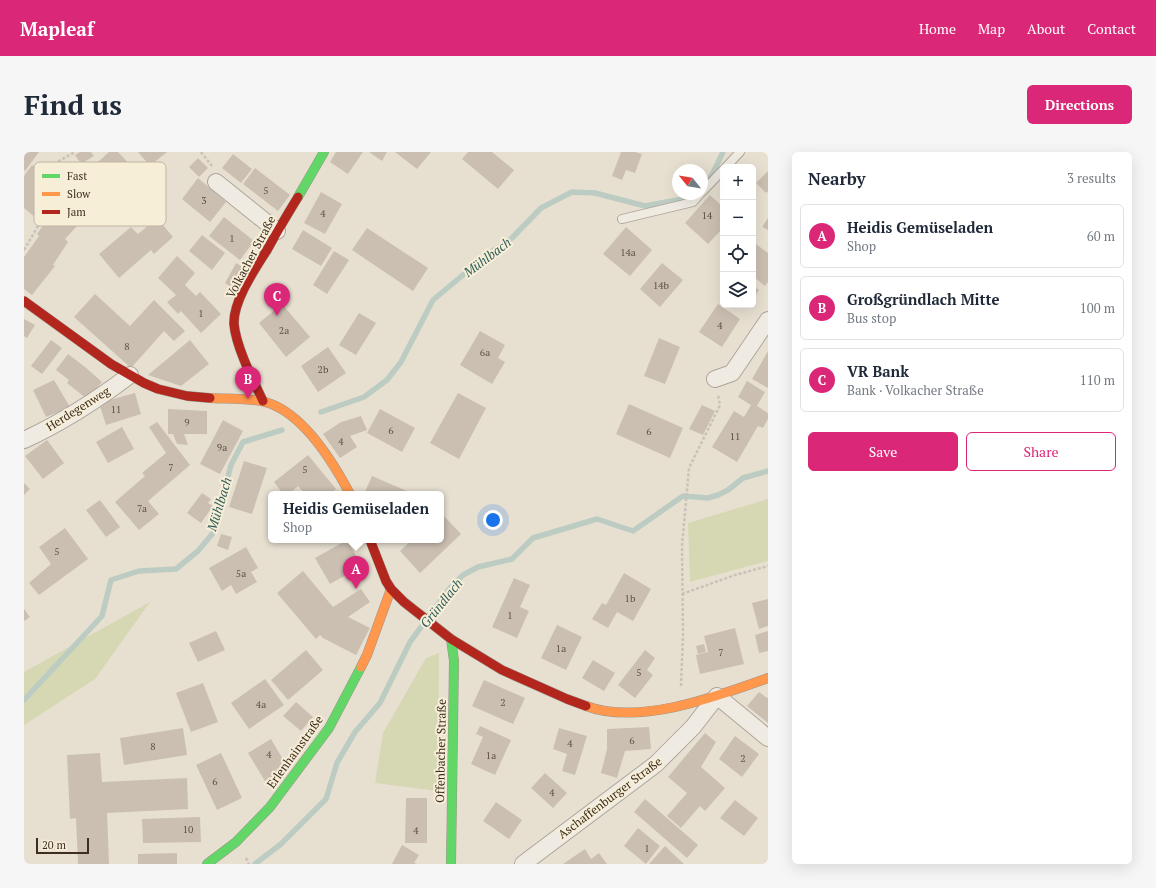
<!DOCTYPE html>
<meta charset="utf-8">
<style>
body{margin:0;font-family:"PT Serif",serif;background:#f6f6f7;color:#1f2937}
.controls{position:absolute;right:12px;top:12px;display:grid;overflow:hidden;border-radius:6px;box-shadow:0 4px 16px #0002}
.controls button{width:36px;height:36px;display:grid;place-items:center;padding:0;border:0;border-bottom:1px solid #e0e1e3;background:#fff;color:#1f2937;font:20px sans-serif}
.compass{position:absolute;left:648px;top:12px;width:36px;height:36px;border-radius:50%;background:#fff;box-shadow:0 4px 16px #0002;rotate:300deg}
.scale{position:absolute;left:12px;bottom:10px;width:53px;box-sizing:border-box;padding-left:4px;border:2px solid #3d2e20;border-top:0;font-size:11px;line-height:14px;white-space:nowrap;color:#3d2e20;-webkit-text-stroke:3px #f7eed8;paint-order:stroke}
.you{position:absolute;left:469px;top:368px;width:14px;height:14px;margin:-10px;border:3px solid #fff;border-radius:50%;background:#1a73e8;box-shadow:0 0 0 6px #1a73e833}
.badge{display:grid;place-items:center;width:26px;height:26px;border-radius:50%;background:#db2777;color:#fff;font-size:13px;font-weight:700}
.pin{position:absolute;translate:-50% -33px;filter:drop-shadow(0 1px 2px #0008)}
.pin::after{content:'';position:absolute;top:21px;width:14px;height:12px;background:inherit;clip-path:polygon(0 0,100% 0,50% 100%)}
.popup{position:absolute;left:244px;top:339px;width:176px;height:52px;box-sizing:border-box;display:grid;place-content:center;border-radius:6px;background:#fff;filter:drop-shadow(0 1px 3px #0005);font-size:13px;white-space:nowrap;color:#747a83}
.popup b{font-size:15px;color:#1f2937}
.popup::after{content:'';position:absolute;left:50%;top:100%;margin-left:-8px;border:8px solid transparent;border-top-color:#fff}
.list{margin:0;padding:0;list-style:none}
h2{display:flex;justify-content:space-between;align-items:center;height:52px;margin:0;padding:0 16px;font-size:17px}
h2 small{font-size:13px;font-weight:400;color:#747a83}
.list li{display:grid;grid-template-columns:26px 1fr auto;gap:12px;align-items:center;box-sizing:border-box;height:64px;margin:0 8px 8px;padding:0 8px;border:1px solid #e0e1e3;border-radius:6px}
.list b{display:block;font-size:15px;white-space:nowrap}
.list p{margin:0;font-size:13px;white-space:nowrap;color:#747a83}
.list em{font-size:13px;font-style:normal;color:#747a83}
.actions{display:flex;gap:8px;padding:12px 16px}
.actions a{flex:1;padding:9px 0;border:1px solid #db2777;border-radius:6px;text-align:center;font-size:14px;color:#db2777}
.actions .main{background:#db2777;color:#fff}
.icon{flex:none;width:22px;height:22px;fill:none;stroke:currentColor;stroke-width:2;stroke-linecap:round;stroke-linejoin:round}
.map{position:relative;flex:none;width:744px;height:712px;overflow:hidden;border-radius:6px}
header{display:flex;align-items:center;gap:24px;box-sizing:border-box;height:56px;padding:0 20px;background:#db2777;color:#fff}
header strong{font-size:19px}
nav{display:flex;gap:22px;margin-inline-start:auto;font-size:14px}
.intro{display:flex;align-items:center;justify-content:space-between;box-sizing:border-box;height:96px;padding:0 24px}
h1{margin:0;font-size:28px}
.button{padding:10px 18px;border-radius:6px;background:#db2777;color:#fff;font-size:14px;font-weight:700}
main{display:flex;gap:24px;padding:0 24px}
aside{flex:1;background:#fff;border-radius:6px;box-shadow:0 4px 16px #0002}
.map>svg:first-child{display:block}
</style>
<header>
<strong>Mapleaf</strong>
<nav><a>Home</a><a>Map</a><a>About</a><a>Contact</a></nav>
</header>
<div class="intro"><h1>Find us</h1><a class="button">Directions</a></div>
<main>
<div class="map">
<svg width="744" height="712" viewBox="0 0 744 712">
<rect width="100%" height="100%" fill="#e7e0d1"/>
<g fill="#d6d7b3">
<polygon points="744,347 744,409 666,430 664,371"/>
<polygon points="126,450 71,527 0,573 0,520"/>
<polygon points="415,501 414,639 351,631 359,581 402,506"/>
</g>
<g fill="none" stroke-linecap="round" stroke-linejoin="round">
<g stroke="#bcccc2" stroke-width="5.5">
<polyline points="679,34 688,23 699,0"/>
<polyline points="297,260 340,245 363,228 377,210 409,148 463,103 488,86 517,56 548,40 571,41 621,54 669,45 672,42"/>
<polyline points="405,464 427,435 439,423 454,415 488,407 509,386 573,367 609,379 659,344 684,346 694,343 704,338 719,326 744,319"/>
<polyline points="0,548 78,464 87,428 115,419 152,417 174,399 189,381 207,313 219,290 258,278"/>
<polyline points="231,712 257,692 302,647 313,611 331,580 356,551 386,490 400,471"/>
</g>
</g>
<g fill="#cbbfb2">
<polygon points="0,0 15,0 1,19 0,18"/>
<polygon points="56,0 67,0 70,4 57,12 51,3"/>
<polygon points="85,0 94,0 113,20 88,44 64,19"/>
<polygon points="114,0 143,0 126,14"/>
<polygon points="312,0 339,0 324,22 306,10"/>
<polygon points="345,0 363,0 358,9"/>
<polygon points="371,0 407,0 393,17"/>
<polygon points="444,0 468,0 490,18 474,37 438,7"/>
<polygon points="597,0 611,0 618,2 611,21 602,18 598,28 588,24"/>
<polygon points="209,2 228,17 217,31 198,16"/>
<polygon points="174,6 184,16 175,25 165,15"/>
<polygon points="8,13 25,26 12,66 0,56 0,24"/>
<polygon points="231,16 266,43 254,59 219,32"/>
<polygon points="744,19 744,39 742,41 732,31"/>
<polygon points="174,26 202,50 186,70 158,47"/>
<polygon points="52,32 73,52 41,87 44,90 29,113 31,114 8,143 0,137 0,105 15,84 13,82 22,69 20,67"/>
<polygon points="297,40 318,52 301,82 280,71"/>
<polygon points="686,43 699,55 699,76 684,92 661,71"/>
<polygon points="200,65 230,89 216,108 185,84"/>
<polygon points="133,66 149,85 130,102 127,98 95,126 75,102 107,75 114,82"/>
<polygon points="744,66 744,78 738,75"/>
<polygon points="602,75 628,98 606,124 579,102"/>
<polygon points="343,76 404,116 389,139 328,98"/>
<polygon points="279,78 308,96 297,114 268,97"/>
<polygon points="178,83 201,101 188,118 165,99"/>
<polygon points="729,90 744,101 744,130 741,134 729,124"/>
<polygon points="310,99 325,108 303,142 289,133"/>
<polygon points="153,104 171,121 161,133 172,144 176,140 197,162 177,181 157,159 154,162 143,150 152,143 134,126"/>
<polygon points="212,111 224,118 212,138 201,131"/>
<polygon points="638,111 659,128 636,155 616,137"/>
<polygon points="729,134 735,138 729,147"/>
<polygon points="71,142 106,174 130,148 161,179 150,189 140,179 107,216 50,165"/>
<polygon points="258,152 286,185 262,205 235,171"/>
<polygon points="694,152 716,167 698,195 675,180"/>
<polygon points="335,161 352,171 332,203 315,193"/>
<polygon points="0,167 11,173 3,186 0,184"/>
<polygon points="456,179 481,193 474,206 481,210 468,232 436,213"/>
<polygon points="635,186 656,195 641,232 620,224"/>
<polygon points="27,188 38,196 18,222 7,214"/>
<polygon points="166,188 185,212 157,234 124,223"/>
<polygon points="304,195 322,221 294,240 277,214"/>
<polygon points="744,199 744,236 728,227"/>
<polygon points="44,202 61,215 78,230 63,247 43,231 45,228 32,218"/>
<polygon points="30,228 46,255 22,265 9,238"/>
<polygon points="723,229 741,240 733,254 744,261 744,267 739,276 734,274 713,310 688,295 710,259 720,265 727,253 714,245"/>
<polygon points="111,241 117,262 82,273 75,251"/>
<polygon points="434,241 462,256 435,307 406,291"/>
<polygon points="605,252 659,276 646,306 592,282"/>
<polygon points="678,253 691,259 679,283 665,277"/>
<polygon points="144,257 183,259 183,282 160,282 164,293 153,292 149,282 144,282"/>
<polygon points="356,257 391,276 378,300 343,281"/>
<polygon points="337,264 343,278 326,284 333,295 316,306 299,282 317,270"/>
<polygon points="199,268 219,279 196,322 176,312"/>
<polygon points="133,270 166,313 124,349 135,362 115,378 91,350 121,324 118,321 142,301 125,275"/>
<polygon points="98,275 110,297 84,311 72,290"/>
<polygon points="23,288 40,311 19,327 1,304"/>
<polygon points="284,303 312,337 306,342 281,342 274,334 265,342 259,342 250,330"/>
<polygon points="220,309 243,316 228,362 205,355"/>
<polygon points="348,324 385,340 385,342 340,342"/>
<polygon points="0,331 6,337 0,343"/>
<polygon points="178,341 187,347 184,351 189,354 177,371 163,361"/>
<polygon points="76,348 96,375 82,385 62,358"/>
<polygon points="417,361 437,382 396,421 376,399 388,388 417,388"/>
<polygon points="41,376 64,407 15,443 5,431 27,412 15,395"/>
<polygon points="197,382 208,385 204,398 193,394"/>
<polygon points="323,388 338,414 306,432 291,406"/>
<polygon points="222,395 234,416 227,420 233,430 212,442 207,433 198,439 185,416"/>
<polygon points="279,419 309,455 337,437 346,450 324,465 346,476 332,503 299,486 296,483 292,487 253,441"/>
<polygon points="600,421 627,437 609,469 593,460 584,476 568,467 578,451 582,453"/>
<polygon points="490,426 506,433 496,455 505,459 493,486 468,475"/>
<polygon points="744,447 744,474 735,477 728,451"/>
<polygon points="0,457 6,465 0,469"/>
<polygon points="533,473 558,485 542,518 517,506"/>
<polygon points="711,476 720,512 676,522 672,503 684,500 680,484"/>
<polygon points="192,479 201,498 174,510 165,491"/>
<polygon points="744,479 744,499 735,501 731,483"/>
<polygon points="680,492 682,500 674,502 672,494"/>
<polygon points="282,498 299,518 264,548 247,528"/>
<polygon points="621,498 631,506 623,518 629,523 611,546 594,533"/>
<polygon points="569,508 591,521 580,539 558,526"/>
<polygon points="241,527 260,553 225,577 207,551"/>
<polygon points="460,528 501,546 489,572 448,554"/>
<polygon points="179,531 194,570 167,580 152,541"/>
<polygon points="735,540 743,546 744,545 744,571 723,554"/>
<polygon points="272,550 289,565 277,579 259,564"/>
<polygon points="456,574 487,588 471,623 447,612 459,585 452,582"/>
<polygon points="625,575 627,597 601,599 593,626 577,621 583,597 583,577"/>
<polygon points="159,576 163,603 100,613 96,586"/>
<polygon points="535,576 563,584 551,623 538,619 543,602 529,597"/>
<polygon points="681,581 692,590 677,615 701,636 681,659 676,654 657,676 643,664 663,641 644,625"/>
<polygon points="711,584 735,602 718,625 695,607"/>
<polygon points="247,587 264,616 241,629 224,601"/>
<polygon points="76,601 78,630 163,626 164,657 83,661 85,712 54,712 52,666 46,667 43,603"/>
<polygon points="197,601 218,646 193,658 172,613"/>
<polygon points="521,621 543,641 529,656 507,636"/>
<polygon points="382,646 403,646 403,691 381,691"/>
<polygon points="621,647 674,693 663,706 610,660"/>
<polygon points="711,648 734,666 720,684 696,666"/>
<polygon points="472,650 498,668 485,687 459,669"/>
<polygon points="176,665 177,690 119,691 118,667"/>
<polygon points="614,676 636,694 622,712 600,694"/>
<polygon points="378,693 395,703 390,711 393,712 368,712"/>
<polygon points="641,694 660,712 625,712"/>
<polygon points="561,697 567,707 575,701 583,712 539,712"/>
<polygon points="153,701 153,712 114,712 114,702"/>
</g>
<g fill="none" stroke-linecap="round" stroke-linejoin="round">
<g stroke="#ada599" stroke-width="10">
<g id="lane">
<polyline points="702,15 716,0"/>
<polyline points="678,40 699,18"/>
<polyline points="598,67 669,50 676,42"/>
</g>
</g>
<g stroke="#ada599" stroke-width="18">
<g id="street">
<polyline points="192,30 253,79"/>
<polyline points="691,227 708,221 744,168"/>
<path d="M0,288C37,271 73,248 106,223"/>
<polyline points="499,712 632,612 669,575 693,544 744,586"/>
</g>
</g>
<g stroke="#9c958a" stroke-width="10">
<g id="fast">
<polyline points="274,45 300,0"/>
<polyline points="427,487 430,509 427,712"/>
<polyline points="183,712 212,690 246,655 305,576 337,515"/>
</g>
</g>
<g stroke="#9c958a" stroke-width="10">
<g id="slow">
<path d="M186,246C202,247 227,246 241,250C279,260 309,310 326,342"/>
<polyline points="337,515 343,503 367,437"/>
<path d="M562,554C615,574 694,544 744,526"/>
</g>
</g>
<g stroke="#9c958a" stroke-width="10">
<g id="jam">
<polyline points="0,149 87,212 120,231 134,237 163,244 186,246"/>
<path d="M239,249C229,228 212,195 210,172C209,149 231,117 243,98C253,80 263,63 274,45"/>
<polyline points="346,388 362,429 367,437 380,450 427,487 478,518 543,547 562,554"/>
</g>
</g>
<g stroke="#c8c2b9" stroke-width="2.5" stroke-dasharray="3 2" stroke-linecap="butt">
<polyline points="177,0 188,14"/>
<polyline points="0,98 14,74 35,9 51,0"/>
<polyline points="658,442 711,423 744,414"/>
<polyline points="657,534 659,484 658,394 665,316 696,253 694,243"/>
<polyline points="222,706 225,712"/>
</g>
<use href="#lane" stroke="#efebe3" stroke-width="8"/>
<use href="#street" stroke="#efebe3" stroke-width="16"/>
<use href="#fast" stroke="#63d668" stroke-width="9"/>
<use href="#slow" stroke="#ff974d" stroke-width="9"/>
<use href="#jam" stroke="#b3261e" stroke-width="9"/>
</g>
<g text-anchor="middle" stroke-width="4" stroke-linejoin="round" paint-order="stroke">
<g font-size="10" fill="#605244">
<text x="242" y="42">5</text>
<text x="180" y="52">3</text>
<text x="299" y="65">4</text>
<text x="683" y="67">14</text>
<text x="208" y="90">1</text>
<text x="604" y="104">14a</text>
<text x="637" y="137">14b</text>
<text x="177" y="165">1</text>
<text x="696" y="177">4</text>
<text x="260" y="182">2a</text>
<text x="103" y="198">8</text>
<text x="461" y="204">6a</text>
<text x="299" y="221">2b</text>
<text x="92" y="261">11</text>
<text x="163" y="274">9</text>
<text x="367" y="282">6</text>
<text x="625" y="283">6</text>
<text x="711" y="288">11</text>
<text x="317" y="293">4</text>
<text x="198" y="299">9a</text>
<text x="147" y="319">7</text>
<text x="281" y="321">5</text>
<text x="118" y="360">7a</text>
<text x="33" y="403">5</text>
<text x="217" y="425">5a</text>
<text x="606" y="450">1b</text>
<text x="486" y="467">1</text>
<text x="537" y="500">1a</text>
<text x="697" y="504">7</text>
<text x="615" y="524">5</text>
<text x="479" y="554">2</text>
<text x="237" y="556">4a</text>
<text x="608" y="592">6</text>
<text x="546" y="595">4</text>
<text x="129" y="598">8</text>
<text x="245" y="606">4</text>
<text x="467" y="607">1a</text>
<text x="719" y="610">2</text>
<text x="191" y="633">6</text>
<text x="528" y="644">4</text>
<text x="164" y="681">10</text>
<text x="392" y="682">4</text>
<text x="623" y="700">1</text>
</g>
<g font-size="12" fill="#3d2e20" stroke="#f7eed8">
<text transform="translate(227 105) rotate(-62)" y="4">Volkacher Straße</text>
<text transform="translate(54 257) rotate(-32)" y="4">Herdegenweg</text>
<text transform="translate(417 599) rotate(-89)" y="4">Offenbacher Straße</text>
<text transform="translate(271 600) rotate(-54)" y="4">Erlenhainstraße</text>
<text transform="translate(586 646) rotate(-37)" y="4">Aschaffenburger Straße</text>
</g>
<g font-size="13" font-style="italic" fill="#2f5d5a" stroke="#f7eed8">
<text transform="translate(463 105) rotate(-37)" y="5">Mühlbach</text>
<text transform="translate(195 352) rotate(-73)" y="5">Mühlbach</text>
<text transform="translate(417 451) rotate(-51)" y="5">Gründlach</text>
</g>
</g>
<rect x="10" y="10" width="132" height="64" rx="6" fill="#f7eed8" stroke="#bfb4a1" stroke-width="1"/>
<rect x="18" y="22" width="18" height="4" fill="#63d668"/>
<rect x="18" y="40" width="18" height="4" fill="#ff974d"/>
<rect x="18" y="58" width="18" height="4" fill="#b3261e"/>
<g font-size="11" fill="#3d2e20">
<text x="43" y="28">Fast</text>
<text x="43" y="46">Slow</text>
<text x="43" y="64">Jam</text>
</g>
</svg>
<div class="controls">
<button>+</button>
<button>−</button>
<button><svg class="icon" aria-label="locate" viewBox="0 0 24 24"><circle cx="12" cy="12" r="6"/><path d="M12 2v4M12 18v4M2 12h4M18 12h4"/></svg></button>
<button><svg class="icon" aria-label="layers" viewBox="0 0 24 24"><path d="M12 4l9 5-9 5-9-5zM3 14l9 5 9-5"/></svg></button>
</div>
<svg class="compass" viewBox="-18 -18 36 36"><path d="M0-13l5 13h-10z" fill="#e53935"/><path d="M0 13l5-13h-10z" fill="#747a83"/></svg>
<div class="scale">20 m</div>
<div class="you"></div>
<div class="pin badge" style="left:332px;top:437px">A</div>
<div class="popup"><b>Heidis Gemüseladen</b>Shop</div>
<div class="pin badge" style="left:224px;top:247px">B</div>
<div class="pin badge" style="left:253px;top:164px">C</div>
</div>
<aside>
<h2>Nearby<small>3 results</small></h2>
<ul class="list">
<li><span class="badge">A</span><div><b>Heidis Gemüseladen</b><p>Shop</p></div><em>60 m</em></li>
<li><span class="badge">B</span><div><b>Großgründlach Mitte</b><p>Bus stop</p></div><em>100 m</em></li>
<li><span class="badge">C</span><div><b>VR Bank</b><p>Bank · Volkacher Straße</p></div><em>110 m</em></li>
</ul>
<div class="actions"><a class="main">Save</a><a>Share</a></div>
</aside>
</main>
